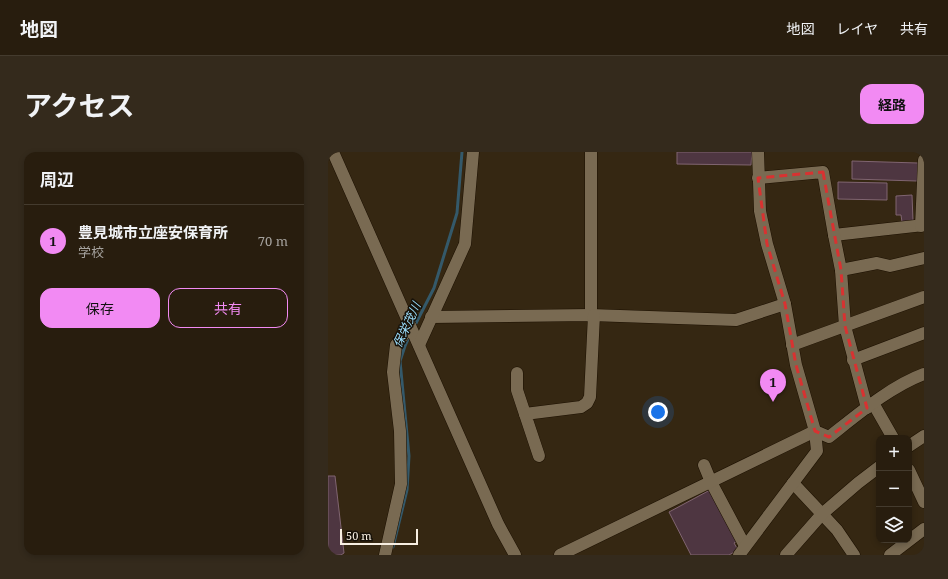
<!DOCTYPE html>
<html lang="ja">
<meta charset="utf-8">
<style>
body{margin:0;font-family:"Noto Serif","Noto Sans JP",serif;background:#342a1c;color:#f1f3f6}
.controls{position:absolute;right:12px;bottom:12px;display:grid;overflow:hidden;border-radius:8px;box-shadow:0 2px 6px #0003}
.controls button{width:36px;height:36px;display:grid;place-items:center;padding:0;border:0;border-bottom:1px solid #443b2e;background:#281d0e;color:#f1f3f6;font:20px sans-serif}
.scale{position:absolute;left:12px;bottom:10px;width:78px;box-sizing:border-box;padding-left:4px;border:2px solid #f8efe2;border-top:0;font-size:11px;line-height:14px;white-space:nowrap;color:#f8efe2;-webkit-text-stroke:3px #171108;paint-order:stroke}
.you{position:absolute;left:330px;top:260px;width:14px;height:14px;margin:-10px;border:3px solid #fff;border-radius:50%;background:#1a73e8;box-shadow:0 0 0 6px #1a73e833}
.badge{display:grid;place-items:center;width:26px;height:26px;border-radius:50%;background:#f28af3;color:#111;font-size:13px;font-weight:700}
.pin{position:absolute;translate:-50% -33px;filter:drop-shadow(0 1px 2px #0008)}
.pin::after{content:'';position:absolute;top:21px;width:14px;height:12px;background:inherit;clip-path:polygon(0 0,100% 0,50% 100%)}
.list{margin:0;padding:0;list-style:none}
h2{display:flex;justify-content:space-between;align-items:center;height:52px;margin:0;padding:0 16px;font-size:17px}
h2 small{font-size:13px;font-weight:400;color:#a5a29e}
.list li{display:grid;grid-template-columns:26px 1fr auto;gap:12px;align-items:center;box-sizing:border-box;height:72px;padding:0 16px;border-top:1px solid #443b2e}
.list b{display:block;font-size:15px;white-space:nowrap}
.list p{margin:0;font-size:13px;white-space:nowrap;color:#a5a29e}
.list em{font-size:13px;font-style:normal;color:#a5a29e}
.actions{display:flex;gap:8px;padding:12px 16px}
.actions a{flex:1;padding:9px 0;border:1px solid #f28af3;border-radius:12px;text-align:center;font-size:14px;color:#f28af3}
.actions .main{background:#f28af3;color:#111}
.icon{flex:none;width:22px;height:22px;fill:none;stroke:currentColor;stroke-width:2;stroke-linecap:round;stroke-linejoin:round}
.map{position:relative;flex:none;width:596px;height:403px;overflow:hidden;border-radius:12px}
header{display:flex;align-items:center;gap:24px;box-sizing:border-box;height:56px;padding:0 20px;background:#281d0e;border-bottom:1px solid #443b2e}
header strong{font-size:19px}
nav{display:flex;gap:22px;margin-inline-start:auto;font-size:14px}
.intro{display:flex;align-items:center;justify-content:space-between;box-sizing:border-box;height:96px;padding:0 24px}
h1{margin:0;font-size:28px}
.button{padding:10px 18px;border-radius:12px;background:#f28af3;color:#111;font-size:14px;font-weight:700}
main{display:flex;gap:24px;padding:0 24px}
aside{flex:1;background:#281d0e;border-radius:12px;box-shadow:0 2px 6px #0003}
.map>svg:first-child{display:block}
</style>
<header>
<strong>地図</strong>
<nav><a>地図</a><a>レイヤ</a><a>共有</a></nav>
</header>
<div class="intro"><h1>アクセス</h1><a class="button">経路</a></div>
<main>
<aside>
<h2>周辺<small></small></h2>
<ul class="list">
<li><span class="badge">1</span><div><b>豊見城市立座安保育所</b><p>学校</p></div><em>70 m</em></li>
</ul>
<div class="actions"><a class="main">保存</a><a>共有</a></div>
</aside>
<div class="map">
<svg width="596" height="403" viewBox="0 0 596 403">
<rect width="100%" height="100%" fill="#352712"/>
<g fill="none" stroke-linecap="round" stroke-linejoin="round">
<g stroke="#34596a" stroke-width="3">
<polyline points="86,175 106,136 129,61 134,0"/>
<polyline points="65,395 79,338 81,304 72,209 77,194 82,183"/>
</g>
</g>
<g fill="#4e3641" stroke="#806571">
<polygon points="349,0 424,0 423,13 349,12"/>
<polygon points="524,9 590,11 589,29 524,27"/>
<polygon points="510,30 559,31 559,48 510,47"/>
<polygon points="584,43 585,69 574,70 573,63 568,63 568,44"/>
<polygon points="0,324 7,324 16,401 13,403 0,403"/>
<polygon points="382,338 409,389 406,391 410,398 401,403 363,403 341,360"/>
</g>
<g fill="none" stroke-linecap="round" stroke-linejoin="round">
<g stroke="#1c1000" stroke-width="13">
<g id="minor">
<polyline points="5,0 170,372 187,403"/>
<polyline points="430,26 495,20 506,83 596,73"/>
<polyline points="593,74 596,8"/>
<polyline points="506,83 513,118 517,174 539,256"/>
<polyline points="513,118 549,111 562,114 596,106"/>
<polyline points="263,163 263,0"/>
<polyline points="103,165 263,163 408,168 457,152"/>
<polyline points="91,193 137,92 145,0"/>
<polyline points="464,193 596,145"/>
<polyline points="525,208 596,181"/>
<polyline points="189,221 189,238 197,262"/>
<polyline points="545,251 565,286"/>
<polyline points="581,294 596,284"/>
<polyline points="211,304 197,262 253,255 259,251 262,245 266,163"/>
<polyline points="376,313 383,330 417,394"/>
<polyline points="581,318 596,350"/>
<polyline points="465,331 509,378 526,403"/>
<polyline points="57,403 73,332 72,279 65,220 68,193 82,174"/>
<path d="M232,403L487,279L501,285C529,263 563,234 596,222"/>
<polyline points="411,403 489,299 487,279 468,213 457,152 439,92 432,59 430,0"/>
<polyline points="458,403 494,362 530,331 551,315"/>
<polyline points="562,403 596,377"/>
</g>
</g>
<use href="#minor" stroke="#796a52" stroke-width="12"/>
</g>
<path fill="none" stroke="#d83231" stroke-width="3" stroke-dasharray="8 5" stroke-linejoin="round" d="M495,20L513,118L517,174L539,256L501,285L487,279L468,213L457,152L439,92L430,26Z"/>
<g text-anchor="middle" stroke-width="3" stroke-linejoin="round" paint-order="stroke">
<g font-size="12" font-style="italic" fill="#9bdefd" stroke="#171108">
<text transform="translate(79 173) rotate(-65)" y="4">保栄茂川</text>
</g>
</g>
</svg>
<div class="controls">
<button>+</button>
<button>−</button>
<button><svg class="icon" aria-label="layers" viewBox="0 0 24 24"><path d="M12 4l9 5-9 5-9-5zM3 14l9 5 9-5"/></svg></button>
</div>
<div class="scale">50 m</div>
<div class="you"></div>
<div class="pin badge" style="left:445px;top:250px">1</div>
</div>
</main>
